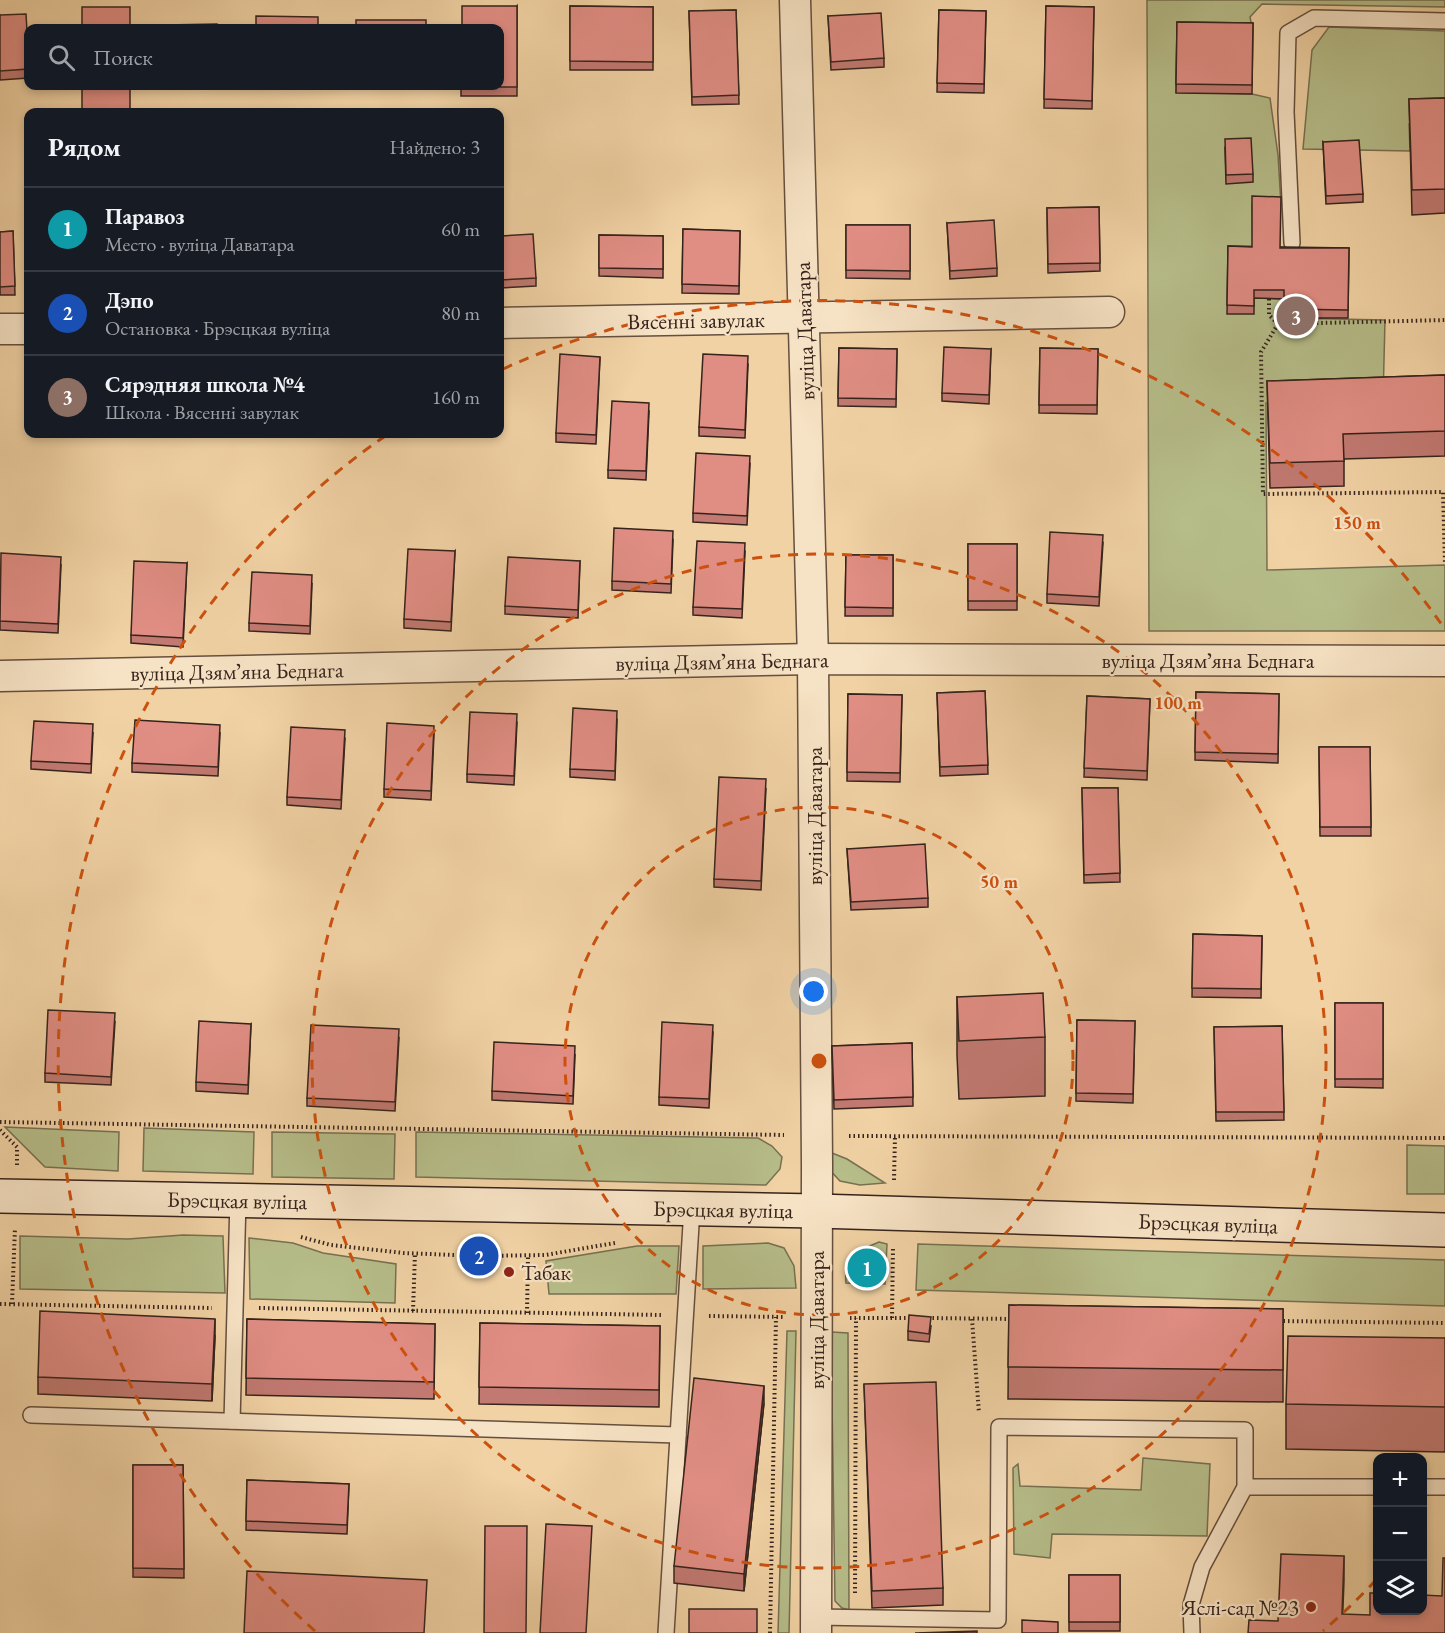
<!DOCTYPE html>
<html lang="ru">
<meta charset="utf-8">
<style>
body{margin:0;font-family:"EB Garamond",serif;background:#242831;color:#f1f3f6}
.controls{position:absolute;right:18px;bottom:18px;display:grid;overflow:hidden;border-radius:12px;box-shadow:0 3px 9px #0003}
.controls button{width:54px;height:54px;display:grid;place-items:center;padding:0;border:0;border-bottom:2px solid #363941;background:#171b24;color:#f1f3f6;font:30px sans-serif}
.you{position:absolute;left:814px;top:992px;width:21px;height:21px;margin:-15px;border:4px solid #fff;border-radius:50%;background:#1a73e8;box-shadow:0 0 0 9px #1a73e833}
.badge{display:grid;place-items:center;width:39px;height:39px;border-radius:50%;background:#0b8043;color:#fff;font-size:20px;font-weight:700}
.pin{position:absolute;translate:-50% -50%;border:3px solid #fff;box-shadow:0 2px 6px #0006}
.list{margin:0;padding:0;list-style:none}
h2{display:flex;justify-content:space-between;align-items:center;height:78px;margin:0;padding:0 24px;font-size:26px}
h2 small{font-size:20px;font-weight:400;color:#9ea1a6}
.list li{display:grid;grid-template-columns:39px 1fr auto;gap:18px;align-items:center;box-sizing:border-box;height:84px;padding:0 24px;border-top:2px solid #363941}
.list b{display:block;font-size:22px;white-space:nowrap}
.list p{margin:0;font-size:20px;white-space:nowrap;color:#9ea1a6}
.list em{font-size:20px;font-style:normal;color:#9ea1a6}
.icon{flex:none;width:33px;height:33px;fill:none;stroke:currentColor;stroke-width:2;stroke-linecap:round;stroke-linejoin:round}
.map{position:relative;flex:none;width:1445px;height:1633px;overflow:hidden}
.search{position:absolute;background:#171b24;box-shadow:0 3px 9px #0003;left:24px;top:24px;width:480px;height:66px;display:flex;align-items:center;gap:15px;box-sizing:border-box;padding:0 21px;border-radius:12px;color:#9ea1a6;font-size:22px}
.panel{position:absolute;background:#171b24;box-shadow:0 3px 9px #0003;left:24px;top:108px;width:480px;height:330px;border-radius:12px}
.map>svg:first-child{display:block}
</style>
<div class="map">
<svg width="1445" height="1633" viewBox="0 0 1445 1633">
<rect width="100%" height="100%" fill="#f1d2a4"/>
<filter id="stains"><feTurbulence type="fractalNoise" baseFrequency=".00333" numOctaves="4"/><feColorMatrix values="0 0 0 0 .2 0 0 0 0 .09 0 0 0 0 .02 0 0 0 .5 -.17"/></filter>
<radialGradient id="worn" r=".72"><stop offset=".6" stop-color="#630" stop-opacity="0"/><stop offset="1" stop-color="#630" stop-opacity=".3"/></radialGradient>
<g fill="#b6bd89" stroke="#767052" stroke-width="1.5">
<polygon points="1147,0 1445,0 1445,7 1262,4 1250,17 1253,32 1177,31 1176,92 1252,94 1270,98 1278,155 1281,205 1252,205 1254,298 1284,299 1284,318 1385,320 1383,400 1266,403 1267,570 1445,565 1445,631 1149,631"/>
<polygon points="1329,27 1445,31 1445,122 1409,124 1410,151 1303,149 1312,50"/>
<polygon points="5,1127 119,1132 118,1171 45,1167"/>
<polygon points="144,1128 254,1132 253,1174 143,1171"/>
<polygon points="272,1132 395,1134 394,1179 272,1177"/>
<polygon points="416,1132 758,1138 772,1146 782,1157 780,1169 766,1185 416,1177"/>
<polygon points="1407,1145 1445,1146 1445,1194 1407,1194"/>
<polygon points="827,1151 847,1159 885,1183 860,1185 840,1181 826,1166"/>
<polygon points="183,1235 223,1236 225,1293 20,1289 20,1236 128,1239"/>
<polygon points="249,1238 293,1243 323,1253 396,1264 395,1303 250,1299"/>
<path d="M879,1242L887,1244L885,1284L846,1283C843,1259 859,1250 879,1242Z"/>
<polygon points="768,1243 784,1248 794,1266 796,1288 703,1289 703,1246"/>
<polygon points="918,1244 1445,1260 1445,1306 916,1290"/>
<polygon points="637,1246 679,1246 676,1294 549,1294 546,1261"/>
<polygon points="787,1331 796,1331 789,1633 778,1633"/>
<polygon points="831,1332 848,1333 849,1610 842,1608 835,1601"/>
<polygon points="1143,1458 1210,1464 1207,1536 1052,1534 1050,1558 1014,1554 1013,1468 1018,1464 1020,1486 1141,1490"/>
</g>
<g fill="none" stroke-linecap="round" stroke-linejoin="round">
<g stroke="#654f3e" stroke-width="18">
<g id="lane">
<polyline points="1292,243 1286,112 1288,33 1314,18 1445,21"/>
<polyline points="31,1415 678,1435"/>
<polyline points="232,1421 238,1200"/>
<polyline points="1245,1487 1378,1487"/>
<polyline points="1422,1487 1445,1487"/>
<polyline points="816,1617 998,1620 999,1427 1245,1430 1245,1487 1202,1567 1191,1605 1192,1633"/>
<polyline points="666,1633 692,1208"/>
</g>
</g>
<g stroke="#654f3e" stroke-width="33">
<g id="street">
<polyline points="795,0 813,659 817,1165 816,1633"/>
<polyline points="500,323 1109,312"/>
<polyline points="0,329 28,329"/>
<polyline points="0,676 813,659 1445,661"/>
</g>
</g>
<g stroke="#36231c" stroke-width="36">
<polyline id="secondary" points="0,1196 817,1211 1445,1230"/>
</g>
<g stroke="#36231c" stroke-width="4" stroke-dasharray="1.5 3" stroke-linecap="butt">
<polyline points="1269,299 1269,315 1278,324 1445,320"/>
<polyline points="1278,324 1261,352 1263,494 1443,492 1445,563"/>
<polyline points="0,1122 784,1135"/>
<polyline points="0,1130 17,1147 17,1165"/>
<polyline points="849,1136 1445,1138"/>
<polyline points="894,1180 895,1136"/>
<polyline points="301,1237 331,1245 404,1253 479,1256 545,1255 615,1243"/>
<polyline points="0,1304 212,1308"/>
<polyline points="12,1304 15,1228"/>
<polyline points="259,1308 662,1315"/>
<polyline points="413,1311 415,1253"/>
<polyline points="527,1313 528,1256"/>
<polyline points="709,1316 785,1317"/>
<polyline points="850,1318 911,1318"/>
<polyline points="892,1318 893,1247"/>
<polyline points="928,1318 1013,1319"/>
<polyline points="972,1319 979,1413"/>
<polyline points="1279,1321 1445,1323"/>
<polyline points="855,1593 856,1318"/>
<polyline points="770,1633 776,1317"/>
</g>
<use href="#lane" stroke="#f6e2c4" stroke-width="15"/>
<use href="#street" stroke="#f6e2c4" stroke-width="30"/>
<use href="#secondary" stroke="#f6e2c4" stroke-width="33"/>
</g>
<g fill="#c17971" stroke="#36231c" stroke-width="1.5">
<polygon points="517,6 517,96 461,96 461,86"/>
<polygon points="570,6 653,7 653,70 570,70"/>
<polygon points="1046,6 1094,7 1092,109 1044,108"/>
<polygon points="736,10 739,104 692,105 689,11"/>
<polygon points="939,10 986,11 984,93 937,92"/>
<polygon points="0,15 28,49 28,78 0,80"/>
<polygon points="828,16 884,58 884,67 831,70"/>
<polygon points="1177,22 1253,23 1252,94 1176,93"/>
<polygon points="1445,98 1445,213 1412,215 1409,99"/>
<polygon points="1323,142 1363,194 1363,202 1326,204"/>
<polygon points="1225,148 1253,174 1253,182 1226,184"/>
<polygon points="1099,207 1100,271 1048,273 1047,208"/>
<polygon points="947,223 997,268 997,276 950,279"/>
<polygon points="846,225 910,225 910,279 846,278"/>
<polygon points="683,229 740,231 739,294 682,293"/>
<polygon points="13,231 15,295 0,295 0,232"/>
<polygon points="599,235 663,236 663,278 599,276"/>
<polygon points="500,236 536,278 536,286 500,288"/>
<polygon points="1228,246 1349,248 1348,318 1284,318 1284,299 1254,298 1254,314 1227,314"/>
<polygon points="839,348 897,349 896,407 838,406"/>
<polygon points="1040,348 1098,349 1097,414 1039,413"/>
<polygon points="991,349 989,404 942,401 942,393"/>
<polygon points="600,357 596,444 556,442 556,433"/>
<polygon points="748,365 745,438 699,436 699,427"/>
<polygon points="1445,375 1445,456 1344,459 1344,486 1270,488 1267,381"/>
<polygon points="649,412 646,480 608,478 608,470"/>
<polygon points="750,464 747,525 693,522 693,513"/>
<polygon points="673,540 671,593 612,590 612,581"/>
<polygon points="1103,543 1099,606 1047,603 1047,594"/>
<rect x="968" y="544" width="49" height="66"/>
<polygon points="455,551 451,631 404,628 404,619"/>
<polygon points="745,552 742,618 693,615 693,607"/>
<polygon points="846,555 893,555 893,616 845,616"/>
<polygon points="580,561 578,618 505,614 505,606"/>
<polygon points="187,563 183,647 131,643 131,635"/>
<polygon points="61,565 58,633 0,630 0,575"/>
<polygon points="312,584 310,634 249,631 249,623"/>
<polygon points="985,691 988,774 940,776 937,693"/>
<polygon points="1196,692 1279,694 1278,763 1195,760"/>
<polygon points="848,694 902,695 900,782 847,781"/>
<polygon points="1087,696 1150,699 1147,780 1084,777"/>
<polygon points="617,720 615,780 570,777 570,769"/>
<polygon points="517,723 514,785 467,782 467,774"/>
<polygon points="93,733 91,773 31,769 31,761"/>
<polygon points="220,733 218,776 132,772 132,763"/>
<polygon points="434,734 431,800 384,797 384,789"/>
<polygon points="345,739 341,809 287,805 287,797"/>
<polygon points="1319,747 1370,747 1371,836 1320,836"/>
<polygon points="766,788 761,890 714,887 714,879"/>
<polygon points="1082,788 1118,788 1120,882 1084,883"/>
<polygon points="847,849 928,898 928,907 851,910"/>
<polygon points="1193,934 1262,936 1261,998 1192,997"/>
<polygon points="957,997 1045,1037 1045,1096 959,1099 957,1055"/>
<polygon points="1335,1003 1383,1003 1383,1088 1335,1087"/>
<polygon points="1077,1020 1135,1021 1133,1103 1076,1101"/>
<polygon points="115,1022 111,1085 45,1082 45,1073"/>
<polygon points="251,1024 248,1094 196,1091 196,1082"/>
<polygon points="1282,1026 1284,1120 1216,1121 1214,1027"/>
<polygon points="713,1033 709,1108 659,1105 659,1097"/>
<polygon points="399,1038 395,1111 307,1106 307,1098"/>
<polygon points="912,1043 913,1106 834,1109 832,1046"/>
<polygon points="575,1055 573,1104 492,1100 492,1091"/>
<polygon points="1009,1305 1283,1309 1283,1402 1008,1399"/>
<polygon points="247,1319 435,1324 434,1399 246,1395"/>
<polygon points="480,1323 660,1326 659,1407 479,1404"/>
<polygon points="931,1326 929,1342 908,1340 908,1331"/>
<polygon points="215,1336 212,1401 38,1394 38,1377"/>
<polygon points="1445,1338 1445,1452 1286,1449 1286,1404"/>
<polygon points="864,1384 943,1588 943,1605 872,1608"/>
<polygon points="764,1403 744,1591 674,1583 674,1566"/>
<polygon points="133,1465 183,1465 184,1578 133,1577"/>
<polygon points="247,1480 349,1484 347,1534 246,1530"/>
<rect x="1069" y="1575" width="51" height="56"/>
</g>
<g fill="#9d635c" stroke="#36231c" stroke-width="1.5">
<polygon points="215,1319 215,1336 212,1401 212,1384"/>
<polygon points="764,1386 764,1403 744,1591 744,1574"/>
<polygon points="1344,1556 1344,1581 1342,1633 1342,1614"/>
</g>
<g fill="#e08d83" stroke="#36231c" stroke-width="1.5">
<polygon points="462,6 517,6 517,87 461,87 461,86 500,86 500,28 462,28"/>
<polygon points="570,6 653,7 653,62 570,61"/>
<polygon points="1046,6 1094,7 1092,101 1044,99"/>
<rect x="82" y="7" width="48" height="21"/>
<polygon points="736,10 739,95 692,97 689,11"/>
<polygon points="939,10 986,11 984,84 937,83"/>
<polygon points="881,13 884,58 831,62 828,16"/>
<polygon points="26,14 28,49 28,69 0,71 0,15"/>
<polygon points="256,16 318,17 318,28 256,28"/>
<rect x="356" y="20" width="70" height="8"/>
<polygon points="1177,22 1253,23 1252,85 1176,84"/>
<polygon points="217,24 217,28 167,28 166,25"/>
<rect x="82" y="86" width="48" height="26"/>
<polygon points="1445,98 1445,189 1412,190 1409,99"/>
<polygon points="1251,138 1253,174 1226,175 1225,139"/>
<polygon points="1359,140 1363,194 1326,196 1323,142"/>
<polygon points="1252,196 1281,197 1280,248 1349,248 1348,310 1284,309 1284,290 1254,290 1254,306 1227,305 1228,246 1252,247"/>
<polygon points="1099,207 1100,263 1048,264 1047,208"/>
<polygon points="994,220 997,268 950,271 947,223"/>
<polygon points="846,225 910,225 910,271 846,270"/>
<polygon points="683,229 740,231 739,286 682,284"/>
<polygon points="13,231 15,286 0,287 0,232"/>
<polygon points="533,234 536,278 500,280 500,236"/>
<polygon points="599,235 663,236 663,269 599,268"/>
<polygon points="944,347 991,349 989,395 942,393"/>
<polygon points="839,348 897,349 896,399 838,398"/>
<polygon points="1040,348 1098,349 1097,405 1039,405"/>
<polygon points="560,354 600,357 596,435 556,433"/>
<polygon points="703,354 748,356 745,430 699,427"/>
<polygon points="1445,375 1445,431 1343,434 1344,461 1270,463 1267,381"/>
<polygon points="612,401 649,403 646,471 608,470"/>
<polygon points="696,453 750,456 747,516 693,513"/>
<polygon points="614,528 673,531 671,584 612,581"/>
<polygon points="1050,532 1103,535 1099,597 1047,594"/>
<polygon points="697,541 745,543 742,609 693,607"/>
<rect x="968" y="544" width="49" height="57"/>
<polygon points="408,549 455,551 451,622 404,619"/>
<polygon points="1,553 61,557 58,624 0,621"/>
<polygon points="846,555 893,555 893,608 845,607"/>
<polygon points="508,557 580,561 578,610 505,606"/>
<polygon points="134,561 187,563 183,638 131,635"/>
<polygon points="252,572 312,575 310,626 249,623"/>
<polygon points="985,691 988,765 940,767 937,693"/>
<polygon points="1196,692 1279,694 1278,754 1195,752"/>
<polygon points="848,694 902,695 900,773 847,772"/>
<polygon points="1087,696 1150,699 1147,771 1084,768"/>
<polygon points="573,708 617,711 615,771 570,769"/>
<polygon points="470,712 517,714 514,776 467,774"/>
<polygon points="135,720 220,725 218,767 132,763"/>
<polygon points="34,721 93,724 91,764 31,761"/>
<polygon points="387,723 434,726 431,791 384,789"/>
<polygon points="291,727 345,730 341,800 287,797"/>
<polygon points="1319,747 1370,747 1371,827 1320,827"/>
<polygon points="719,777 766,779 761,881 714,879"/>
<polygon points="1082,788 1118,788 1120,873 1084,875"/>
<polygon points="925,844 928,898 851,902 847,849"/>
<polygon points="1193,934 1262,936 1261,989 1192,988"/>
<polygon points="1043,993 1045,1037 959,1041 957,997"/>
<rect x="1335" y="1003" width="48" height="76"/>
<polygon points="48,1010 115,1013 111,1077 45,1073"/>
<polygon points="1077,1020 1135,1021 1133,1094 1076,1093"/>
<polygon points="199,1021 251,1024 248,1085 196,1082"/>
<polygon points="662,1022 713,1025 709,1099 659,1097"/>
<polygon points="311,1025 399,1029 395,1102 307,1098"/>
<polygon points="1282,1026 1284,1112 1216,1112 1214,1027"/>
<polygon points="494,1042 575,1046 573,1096 492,1091"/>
<polygon points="912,1043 913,1097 834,1100 832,1046"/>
<polygon points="1009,1305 1283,1309 1283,1370 1008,1367"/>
<polygon points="40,1311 215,1319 212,1384 38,1377"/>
<polygon points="909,1315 931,1317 929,1334 908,1331"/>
<polygon points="247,1319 435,1324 434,1382 246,1378"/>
<polygon points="480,1323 660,1326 659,1390 479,1387"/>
<polygon points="1288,1336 1445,1338 1445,1407 1286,1404"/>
<polygon points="694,1378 764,1386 744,1574 674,1566"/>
<polygon points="936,1382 943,1588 872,1591 864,1384"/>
<polygon points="133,1465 183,1465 184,1569 133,1568"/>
<polygon points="247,1480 349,1484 347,1525 246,1521"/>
<polygon points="546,1524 592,1526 586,1633 540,1633"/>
<polygon points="485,1526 527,1526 526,1633 484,1633"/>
<polygon points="1281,1554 1344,1556 1342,1614 1370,1615 1370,1593 1377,1593 1377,1611 1422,1611 1422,1595 1442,1596 1443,1558 1445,1558 1445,1633 1248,1633 1249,1620 1278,1621"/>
<polygon points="247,1571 427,1580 424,1633 244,1633"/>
<rect x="1069" y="1575" width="51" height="47"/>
<rect x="689" y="1609" width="68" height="24"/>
<polygon points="1022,1620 1058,1622 1058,1633 1022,1633"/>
<polygon points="977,1631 977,1633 915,1633"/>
</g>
<g fill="none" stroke="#cd510e" stroke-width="3" stroke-dasharray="10 8">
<circle cx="819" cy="1061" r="254"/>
<circle cx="819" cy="1061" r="507"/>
<path d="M1376 1580A761 761 0 0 1 1323 1631M315 1631A761 761 0 0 1 388 434M503 369A761 761 0 0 1 1442 625"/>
</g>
<g fill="#8f2418" stroke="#f6e2c4" stroke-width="2">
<circle cx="509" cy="1272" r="6"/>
<circle cx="1311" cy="1607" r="6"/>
</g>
<g text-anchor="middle" stroke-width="4.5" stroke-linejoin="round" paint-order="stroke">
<g font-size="22" fill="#36231c" stroke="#f6e2c4">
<text transform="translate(696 320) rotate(-1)" y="8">Вясенні завулак</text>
<text transform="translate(804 331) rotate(-92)" y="8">вуліца Даватара</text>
<text x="1208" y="668">вуліца Дзямʼяна Беднага</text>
<text transform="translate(722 661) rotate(-1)" y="8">вуліца Дзямʼяна Беднага</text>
<text transform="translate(237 671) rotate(-1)" y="8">вуліца Дзямʼяна Беднага</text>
<text transform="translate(814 816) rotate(-90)" y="8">вуліца Даватара</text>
<text transform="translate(237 1200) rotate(1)" y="8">Брэсцкая вуліца</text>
<text transform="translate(723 1209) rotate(1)" y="8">Брэсцкая вуліца</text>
<text transform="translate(1208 1223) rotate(2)" y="8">Брэсцкая вуліца</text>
<text transform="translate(816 1320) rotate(-90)" y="8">вуліца Даватара</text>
</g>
<g font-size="22" fill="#36231c" stroke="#f6e2c4" text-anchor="start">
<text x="521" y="1280">Табак</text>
<text x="1299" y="1615" text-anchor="end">Яслі-сад №23</text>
</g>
</g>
<circle cx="819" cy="1061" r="9" fill="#cd510e" stroke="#f6e2c4" stroke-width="3"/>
<g font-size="18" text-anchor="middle" font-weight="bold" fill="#cd510e" stroke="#f6e2c4" stroke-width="4.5" stroke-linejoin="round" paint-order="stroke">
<text x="1357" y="529">150 m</text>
<text x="1178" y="709">100 m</text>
<text x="999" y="888">50 m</text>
</g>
<rect width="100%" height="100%" filter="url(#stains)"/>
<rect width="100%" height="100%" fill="url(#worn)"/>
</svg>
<div class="controls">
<button>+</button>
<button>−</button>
<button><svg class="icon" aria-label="layers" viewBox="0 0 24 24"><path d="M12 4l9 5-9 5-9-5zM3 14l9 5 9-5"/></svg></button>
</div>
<div class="you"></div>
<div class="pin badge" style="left:867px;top:1268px;background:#0f9aa8">1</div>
<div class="pin badge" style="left:479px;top:1256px;background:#1a4fb4">2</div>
<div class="pin badge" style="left:1296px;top:316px;background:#8d6e63">3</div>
<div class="search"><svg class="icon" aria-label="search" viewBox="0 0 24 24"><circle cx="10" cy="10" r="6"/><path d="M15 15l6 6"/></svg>Поиск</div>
<section class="panel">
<h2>Рядом<small>Найдено: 3</small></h2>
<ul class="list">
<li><span class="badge" style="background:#0f9aa8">1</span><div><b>Паравоз</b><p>Место · вуліца Даватара</p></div><em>60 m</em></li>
<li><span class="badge" style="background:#1a4fb4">2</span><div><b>Дэпо</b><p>Остановка · Брэсцкая вуліца</p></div><em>80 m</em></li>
<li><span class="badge" style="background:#8d6e63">3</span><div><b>Сярэдняя школа №4</b><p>Школа · Вясенні завулак</p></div><em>160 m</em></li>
</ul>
</section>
</div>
